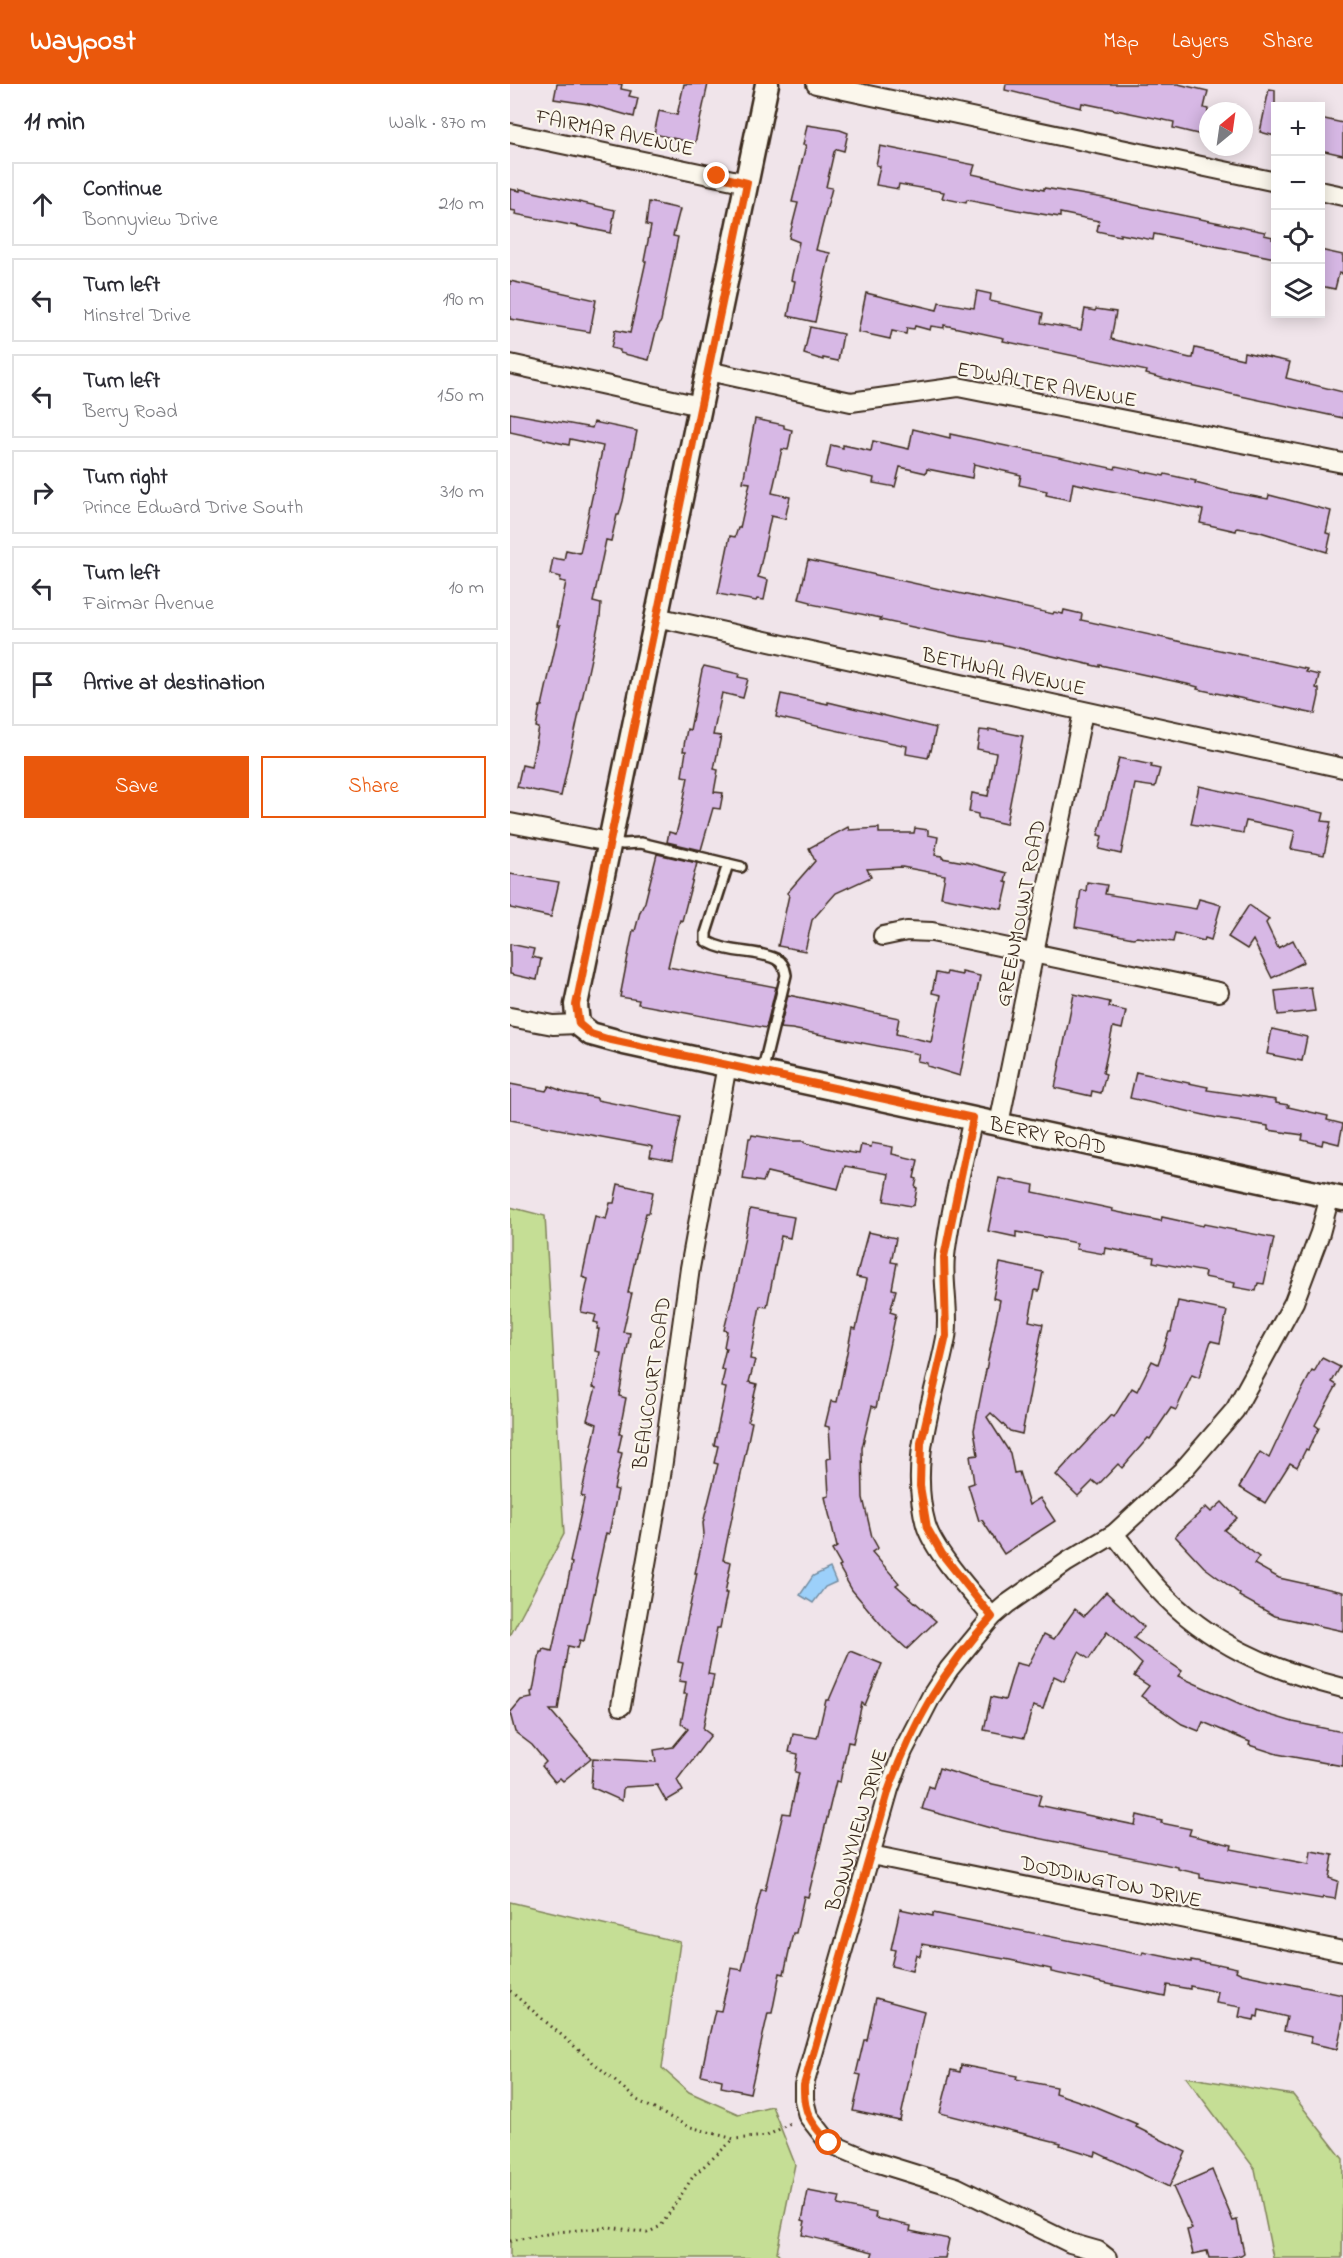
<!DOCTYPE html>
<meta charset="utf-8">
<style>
body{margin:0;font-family:"Indie Flower",sans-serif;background:#f7f7f7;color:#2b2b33}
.controls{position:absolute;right:18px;top:18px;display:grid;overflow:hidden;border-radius:0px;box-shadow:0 3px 15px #0003}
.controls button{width:54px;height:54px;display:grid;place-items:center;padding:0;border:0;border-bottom:2px solid #e1e1e2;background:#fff;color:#2b2b33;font:30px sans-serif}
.compass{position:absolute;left:689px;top:18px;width:54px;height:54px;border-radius:50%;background:#fff;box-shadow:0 3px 15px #0003;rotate:29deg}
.stop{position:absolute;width:18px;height:18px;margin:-14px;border:4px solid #ea580c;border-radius:50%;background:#fff}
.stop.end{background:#ea580c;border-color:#fff;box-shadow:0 2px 6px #0008}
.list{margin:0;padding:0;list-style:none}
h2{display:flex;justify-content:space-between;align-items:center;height:78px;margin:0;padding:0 24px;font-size:26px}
h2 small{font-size:20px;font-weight:400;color:#7c7c81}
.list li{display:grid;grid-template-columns:39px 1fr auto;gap:18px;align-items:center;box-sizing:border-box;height:84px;margin:0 12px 12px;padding:0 12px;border:2px solid #e1e1e2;border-radius:0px}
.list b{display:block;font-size:22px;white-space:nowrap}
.list p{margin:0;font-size:20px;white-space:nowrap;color:#7c7c81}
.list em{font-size:20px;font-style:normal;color:#7c7c81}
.actions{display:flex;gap:12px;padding:18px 24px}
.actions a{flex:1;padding:14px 0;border:2px solid #ea580c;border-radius:0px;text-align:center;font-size:21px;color:#ea580c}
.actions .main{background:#ea580c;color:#fff}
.icon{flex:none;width:33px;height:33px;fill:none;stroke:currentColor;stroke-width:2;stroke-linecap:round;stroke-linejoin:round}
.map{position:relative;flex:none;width:833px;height:2174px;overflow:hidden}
header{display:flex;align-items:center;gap:36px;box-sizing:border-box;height:84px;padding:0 30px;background:#ea580c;color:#fff}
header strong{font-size:28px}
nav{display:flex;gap:33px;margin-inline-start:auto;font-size:21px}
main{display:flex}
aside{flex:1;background:#fff}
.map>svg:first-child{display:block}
</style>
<header>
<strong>Waypost</strong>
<nav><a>Map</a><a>Layers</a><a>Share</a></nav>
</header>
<main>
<aside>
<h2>11 min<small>Walk · 870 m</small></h2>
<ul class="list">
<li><svg class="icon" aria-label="ahead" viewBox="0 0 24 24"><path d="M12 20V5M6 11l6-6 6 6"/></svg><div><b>Continue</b><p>Bonnyview Drive</p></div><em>210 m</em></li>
<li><svg class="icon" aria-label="left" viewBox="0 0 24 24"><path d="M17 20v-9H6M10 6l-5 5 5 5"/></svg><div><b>Turn left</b><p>Minstrel Drive</p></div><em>190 m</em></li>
<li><svg class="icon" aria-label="left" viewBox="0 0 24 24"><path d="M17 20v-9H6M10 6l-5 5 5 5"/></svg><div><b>Turn left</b><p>Berry Road</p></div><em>150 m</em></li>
<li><svg class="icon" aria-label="right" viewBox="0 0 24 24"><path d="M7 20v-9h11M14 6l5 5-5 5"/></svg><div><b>Turn right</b><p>Prince Edward Drive South</p></div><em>310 m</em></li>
<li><svg class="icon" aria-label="left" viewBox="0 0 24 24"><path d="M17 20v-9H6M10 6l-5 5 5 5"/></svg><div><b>Turn left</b><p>Fairmar Avenue</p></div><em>10 m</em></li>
<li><svg class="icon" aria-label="arrive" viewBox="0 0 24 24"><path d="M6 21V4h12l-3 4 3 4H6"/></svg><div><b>Arrive at destination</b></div></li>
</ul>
<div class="actions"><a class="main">Save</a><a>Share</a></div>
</aside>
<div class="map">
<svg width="833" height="2174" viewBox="0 0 833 2174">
<rect width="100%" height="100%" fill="#f0e4ea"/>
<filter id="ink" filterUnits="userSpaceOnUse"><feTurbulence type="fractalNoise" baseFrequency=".0167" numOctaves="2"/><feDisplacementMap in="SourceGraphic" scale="12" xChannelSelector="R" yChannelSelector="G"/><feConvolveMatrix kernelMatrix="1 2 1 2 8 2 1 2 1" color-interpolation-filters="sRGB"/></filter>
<g filter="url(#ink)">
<g fill="#c5de95" stroke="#80845a" stroke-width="1.5">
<polygon points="0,1123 35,1132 54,1450 0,1552"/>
<polygon points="0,1818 170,1858 152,1984 179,2008 228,2030 262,2022 285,2080 267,2168 272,2174 0,2174"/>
<polygon points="676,1993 783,2011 833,2075 832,2174 763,2174 745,2085"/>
</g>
<polygon fill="#9cd0fa" stroke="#758ea2" stroke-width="1.5" points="320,1484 326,1498 315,1503 303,1519 290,1511 303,1492"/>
<g fill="#d7b8e5" stroke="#3b2a1e" stroke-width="1.5">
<polygon points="47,0 112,0 111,5 121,7 119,12 128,14 124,33 78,20 44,15"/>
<polygon points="174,0 198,0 185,59 144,50 149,27 167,31"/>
<polygon points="496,0 668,0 698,7 694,24 698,25 696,52 663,44 664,38 572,19 571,24 495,6"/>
<polygon points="759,5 765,6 765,52 750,48"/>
<polygon points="810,34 833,39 833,71 810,66"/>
<polygon points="297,41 330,46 338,49 334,67 327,65 324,68 316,103 322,104 306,166 320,169 305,238 278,232 285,197 281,196 289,158 279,154 288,119 282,118 296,61 293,61"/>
<polygon points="370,62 465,81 462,90 534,106 534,104 594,114 651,127 755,148 754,151 763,153 762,155 765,156 765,174 644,150 643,156 610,150 610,152 587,147 589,137 550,129 550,133 507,126 457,116 456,119 432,114 434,108 389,100 388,105 366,101 370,82 366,81"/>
<polygon points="0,105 10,107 10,105 105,126 101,149 5,130 6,127 0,126"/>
<polygon points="139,118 170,125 163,152 168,153 151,237 146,247 139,276 110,269 110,266 101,264 105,246 120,249 136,177 134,177 141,142 136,141"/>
<polygon points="810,166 833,171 833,190 829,189 825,205 810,202"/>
<polygon points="0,197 86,216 80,248 0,235"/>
<polygon points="467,207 481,210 480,217 533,229 531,239 571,246 575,225 585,227 586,225 606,228 601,255 680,274 683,274 685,264 733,275 734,268 780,278 776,294 833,308 833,334 675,300 636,290 637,287 493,257 494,254 434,241 434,244 421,242 420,246 405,242 404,245 397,244 396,250 382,247 380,255 348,248 356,209 427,226 429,218 464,224"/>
<polygon points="300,243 333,250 328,277 313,274 313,276 294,270"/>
<polygon points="0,329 82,344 84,338 127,347 113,417 109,431 107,431 101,457 96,456 83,518 91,520 90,533 51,712 7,703 12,681 21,683 29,644 26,643 30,622 32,622 50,542 47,542 56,498 50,497 51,493 40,490 43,474 54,476 56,466 70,469 93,362 60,355 59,361 0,348"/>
<polygon points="245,335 274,341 274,344 282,346 278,366 272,365 262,409 280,413 275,435 261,432 248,493 258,496 254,516 247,515 246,517 208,510 220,452 225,453 228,444 230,444 240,399 233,398"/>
<polygon points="403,345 440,354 440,350 605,385 606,382 654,392 655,390 686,397 685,399 725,409 758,415 759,411 821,427 816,449 821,450 817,468 747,447 727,444 726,447 690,439 693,426 611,409 563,399 560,416 536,411 537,407 509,401 511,391 464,380 462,394 417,385 416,389 390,383 385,403 363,399 364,394 316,384 321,361 333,364 333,361 361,367 363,357 399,365"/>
<polygon points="298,476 543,530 544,528 553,530 554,526 572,530 571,536 797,585 796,588 809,591 806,604 809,605 809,612 805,630 687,605 688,603 677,600 590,581 590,583 491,560 449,553 370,536 371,534 301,520 301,518 289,515"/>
<polygon points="194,582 229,590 228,593 238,595 233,614 212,609 203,651 211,652 204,685 208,686 204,708 213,709 210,725 203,724 191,766 157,758 159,748 166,750 170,735 178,693 172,692 176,667 173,667 177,645 180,646 192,586"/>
<polygon points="271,610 318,620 318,618 426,644 421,667 420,666 418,674 396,670 397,662 266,633"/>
<polygon points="479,645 513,652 496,740 468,734 468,730 459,728 462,709 478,712 486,669 467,665 470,646 479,647"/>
<polygon points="609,674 642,681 641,683 650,685 645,703 625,700 611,770 589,765 592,752 588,751"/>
<polygon points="689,702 814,729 812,737 821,738 814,771 781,765 785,747 736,737 733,749 681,740"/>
<polygon points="338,743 339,746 369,744 369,749 404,749 405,744 418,746 418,751 428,753 425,771 432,772 432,774 460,779 497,789 495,798 498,799 492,825 431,813 435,791 392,783 357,785 361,793 326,809 302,836 295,867 268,862 279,811 277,809 305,777 299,764"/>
<polygon points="147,770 187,779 172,837 170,836 165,852 158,883 266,903 256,944 128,920 129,916 110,913 123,846 125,847 130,828 135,818"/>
<polygon points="0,790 49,798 41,833 0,824"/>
<polygon points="577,798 597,801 595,810 686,825 689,815 711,821 701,856 695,854 694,857 665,849 663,858 627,853 623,854 565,843 571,806 576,807"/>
<polygon points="739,821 759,835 756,839 768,864 783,856 794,878 762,894 743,856 737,865 718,853"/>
<polygon points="0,860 24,865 22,873 31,875 27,896 0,890"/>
<polygon points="437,888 452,891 452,888 470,892 450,992 417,982 417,979 407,977 409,970 282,945 270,944 278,911 389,934 386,950 421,958 431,911 422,909 426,889 436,891"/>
<polygon points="801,903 805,927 768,931 765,907"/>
<polygon points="564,910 600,918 599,923 616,927 612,945 603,943 593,989 596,990 591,1009 582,1007 581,1012 545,1004"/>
<polygon points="762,945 797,953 792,977 757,970"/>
<polygon points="626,988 698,1003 697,1006 766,1016 766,1019 779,1021 778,1023 818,1032 817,1036 833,1040 829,1060 813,1056 812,1061 792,1056 793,1051 758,1046 758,1042 707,1034 620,1014"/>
<polygon points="0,1000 36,1007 39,1002 58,1009 87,1014 87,1016 171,1033 162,1077 140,1073 142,1063 140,1062 0,1036"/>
<polygon points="242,1051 278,1057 295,1057 295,1059 321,1065 349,1070 351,1061 361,1063 362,1059 383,1063 382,1070 408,1076 404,1094 407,1095 405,1103 407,1104 404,1121 401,1122 374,1117 379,1090 335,1082 328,1105 257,1088 253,1098 233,1095 239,1054 241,1054"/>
<polygon points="489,1094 524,1101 523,1108 603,1125 602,1127 651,1137 652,1133 693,1142 694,1140 764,1154 754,1200 748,1199 746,1207 724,1203 725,1199 694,1193 695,1188 643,1178 644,1173 595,1164 594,1170 566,1165 567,1159 506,1148 506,1153 478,1147"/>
<polygon points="108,1100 143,1108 139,1129 136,1129 126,1171 118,1209 122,1209 113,1248 120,1249 109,1312 116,1314 109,1350 112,1350 108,1368 112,1369 104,1405 108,1406 99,1450 96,1449 86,1495 87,1496 74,1557 70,1556 68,1564 58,1562 48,1626 40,1626 81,1674 53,1697 50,1694 45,1698 32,1682 36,1678 22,1661 5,1648 0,1629 11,1616 22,1614 21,1608 23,1607 30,1568 32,1568 33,1565 42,1567 62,1479 60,1478 74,1415 74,1413 71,1412 87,1340 77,1336 86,1304 83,1303 90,1268 85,1267 89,1245 87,1245 88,1239 84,1238 86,1231 71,1228 78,1195 72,1193 85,1132 96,1135 100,1119 104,1119"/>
<polygon points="240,1125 284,1133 280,1154 271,1152 257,1223 250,1222 240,1275 245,1276 239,1298 247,1300 238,1337 242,1338 213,1476 221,1478 215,1509 217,1509 210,1544 207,1544 198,1590 204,1591 193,1645 201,1651 167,1696 173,1707 156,1717 147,1701 115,1703 113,1705 112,1717 81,1703 83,1674 146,1678 144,1666 163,1663 178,1645 171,1639 177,1610 174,1610 176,1598 169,1597 173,1579 168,1578 187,1489 185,1489 194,1450 193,1439 208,1380 204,1379 208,1362 204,1361 216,1304 211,1303 215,1286 211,1285 216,1264 214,1263 217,1247 214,1246 227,1194"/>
<polygon points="358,1148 386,1154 381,1178 387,1179 382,1205 386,1206 380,1228 386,1230 366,1324 362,1322 352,1364 353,1414 362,1453 368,1464 362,1468 389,1499 386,1501 426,1537 397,1565 374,1544 342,1506 329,1483 331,1482 322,1466 327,1463 315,1413 319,1412 317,1375 321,1374 319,1343 315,1342 321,1317 327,1318 342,1244 346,1245 357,1195 346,1193"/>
<polygon points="490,1179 533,1188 529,1207 525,1206 519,1237 533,1240 512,1350 500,1347 481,1329 477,1333 500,1369 504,1389 509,1388 519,1421 530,1414 545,1437 494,1470 472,1436 469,1437 458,1401 464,1399 460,1372 468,1371 464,1346 490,1216 483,1214"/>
<polygon points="668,1217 717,1227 710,1259 701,1257 689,1294 682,1291 666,1326 661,1324 640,1355 638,1354 612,1384 608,1380 588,1401 583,1397 568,1412 546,1391 601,1331 604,1333 622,1304 627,1307 642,1277 648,1280 659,1248 661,1248"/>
<polygon points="812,1274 830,1283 822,1298 827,1301 805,1341 809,1344 798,1366 796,1365 787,1383 780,1379 755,1419 729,1403 750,1368 759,1374 783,1323 802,1287 804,1288"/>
<polygon points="712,1418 727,1434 714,1446 749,1473 744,1480 769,1494 833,1508 833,1547 765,1532 729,1512 730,1510 694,1483 665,1452 696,1423 701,1428"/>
<polygon points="596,1508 634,1543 624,1554 672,1587 668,1592 746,1627 783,1638 833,1648 833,1682 767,1670 739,1661 740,1658 693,1638 689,1647 672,1640 631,1612 639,1602 624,1592 632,1580 597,1548 579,1575 569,1568 554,1597 544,1592 533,1625 523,1622 514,1654 474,1646 481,1613 495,1616 506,1579 518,1582 534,1550 544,1555 565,1525 574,1532"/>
<polygon points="340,1567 372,1580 355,1621 352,1619 343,1659 338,1658 330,1698 326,1697 298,1813 294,1812 286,1849 283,1849 274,1890 270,1889 262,1929 258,1929 240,2009 211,2003 212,1996 191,1991 199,1952 205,1926 211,1927 221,1884 232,1886 251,1806 255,1806 273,1729 280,1730 289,1689 285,1688 288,1670 279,1668 283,1650 307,1654 316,1616 319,1616"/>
<polygon points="429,1684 474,1698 531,1711 528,1721 625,1741 627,1731 652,1737 651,1739 681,1745 679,1751 722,1761 721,1765 799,1780 801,1767 823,1771 819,1794 828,1797 825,1815 813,1813 812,1815 690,1794 690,1790 668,1785 668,1783 484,1745 412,1725 419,1702 423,1704"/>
<polygon points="390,1825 423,1832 423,1829 632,1871 633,1868 681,1878 681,1876 707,1881 708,1880 727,1884 726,1887 732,1890 833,1911 833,1936 827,1965 800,1959 802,1953 774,1947 777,1933 749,1926 748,1933 745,1932 744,1936 729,1933 731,1923 706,1919 708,1908 680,1902 680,1905 657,1901 655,1912 541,1888 541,1885 500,1876 412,1860 410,1872 406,1870 402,1887 381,1882 385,1866 381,1865"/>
<polygon points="366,1914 414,1927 390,2037 343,2027 351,1991 346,1990 354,1956 357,1956"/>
<polygon points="451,1981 507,1992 506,1995 546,2003 545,2009 586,2023 627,2040 626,2043 676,2068 659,2103 586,2068 585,2072 550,2061 551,2059 430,2029 441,1986 450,1988"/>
<polygon points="702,2086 723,2137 727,2136 734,2169 731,2171 720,2174 699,2174 697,2167 683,2170 677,2146 682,2145 663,2103"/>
<polygon points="298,2107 330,2113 328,2121 366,2129 365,2134 401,2142 400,2147 439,2155 435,2174 361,2174 363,2168 292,2151 295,2137 292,2136"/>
</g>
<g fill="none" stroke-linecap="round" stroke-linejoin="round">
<g stroke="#3b2a1e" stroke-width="14">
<g id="service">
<polyline points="101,758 113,760 131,759 231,783"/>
<path d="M218,780L196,849V857C221,871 245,865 266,875C273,878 275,884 276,891L252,989"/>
</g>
</g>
<g stroke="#3b2a1e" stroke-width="22">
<g id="minor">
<polyline points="306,0 766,98"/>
<polyline points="0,49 237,99"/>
<polyline points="810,107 833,112"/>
<polyline points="0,280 190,322"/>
<polyline points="198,287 341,318 448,303 833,379"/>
<polyline points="146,533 833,684"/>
<polyline points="0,739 99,758"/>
<polyline points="373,852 397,847 422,848 709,908"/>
<polyline points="0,933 43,941 68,940"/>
<path d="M463,1034C453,1080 440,1126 435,1172C432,1199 440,1227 436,1254C424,1317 398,1376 416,1441C424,1468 463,1510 482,1533"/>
<polyline points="489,1040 573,628"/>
<path d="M604,1450C619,1468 632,1488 648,1505C699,1560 761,1586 833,1604"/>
<polyline points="111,1622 149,1406 180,1184 217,981"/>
<polyline points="361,1771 833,1867"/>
<polyline points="597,2174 588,2167 560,2159 446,2103 359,2076 319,2059 298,2032 294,2016 294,2001 379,1705 393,1667 422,1611 439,1585 482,1533 497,1520 557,1478 604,1450 674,1385 725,1326 784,1218 810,1149 820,1112"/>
</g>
</g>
<g stroke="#3b2a1e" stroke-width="27">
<polyline id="tertiary" points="257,0 66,921 68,940 81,950 114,959 833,1115"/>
</g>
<g stroke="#3b2a1e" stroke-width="3" stroke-dasharray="1.5 4.5" stroke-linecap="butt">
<polyline points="0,1907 127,2016 177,2042 224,2055 257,2052 282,2038"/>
<polyline points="0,2157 48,2148 100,2143 137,2149 151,2142 184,2091 223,2056"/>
</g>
<use href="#service" stroke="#fbf7ec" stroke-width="9"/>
<use href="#minor" stroke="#fbf7ec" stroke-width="18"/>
<use href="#tertiary" stroke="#fbf7ec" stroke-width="22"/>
</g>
</g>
<g fill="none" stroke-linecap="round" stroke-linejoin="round" filter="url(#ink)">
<path stroke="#ea580c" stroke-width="8" d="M207,92L237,99L66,921L69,940L81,950L97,955L463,1034L434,1173L436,1252L411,1359L410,1402L417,1444L432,1470L482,1533C433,1586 403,1639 379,1705L294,2001C293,2029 301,2039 319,2059"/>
</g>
<g text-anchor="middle" stroke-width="4.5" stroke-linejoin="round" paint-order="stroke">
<g font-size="21" fill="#3b2a1e" stroke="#fbf7ec">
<text transform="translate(105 48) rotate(12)" y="7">FAIRMAR AVENUE</text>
<text transform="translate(537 300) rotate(10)" y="7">EDWALTER AVENUE</text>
<text transform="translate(494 587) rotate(12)" y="7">BETHNAL AVENUE</text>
<text transform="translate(510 829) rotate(-79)" y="7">GREENMOUNT ROAD</text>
<text transform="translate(538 1051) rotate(12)" y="7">BERRY ROAD</text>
<text transform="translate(141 1299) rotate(-82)" y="7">BEAUCOURT ROAD</text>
<text transform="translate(346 1746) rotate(-73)" y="7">BONNYVIEW DRIVE</text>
<text transform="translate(601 1797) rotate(12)" y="7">DODDINGTON DRIVE</text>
</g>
</g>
</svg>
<div class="controls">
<button>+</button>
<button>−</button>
<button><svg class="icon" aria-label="locate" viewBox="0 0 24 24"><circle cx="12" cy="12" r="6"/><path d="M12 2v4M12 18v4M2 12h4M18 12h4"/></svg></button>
<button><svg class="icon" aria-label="layers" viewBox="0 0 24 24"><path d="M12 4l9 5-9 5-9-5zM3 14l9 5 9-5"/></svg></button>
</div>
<svg class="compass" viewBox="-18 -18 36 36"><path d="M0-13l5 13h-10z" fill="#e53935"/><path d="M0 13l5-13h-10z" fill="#7c7c81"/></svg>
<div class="stop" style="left:319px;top:2059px"></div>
<div class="stop end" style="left:207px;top:92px"></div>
</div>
</main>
